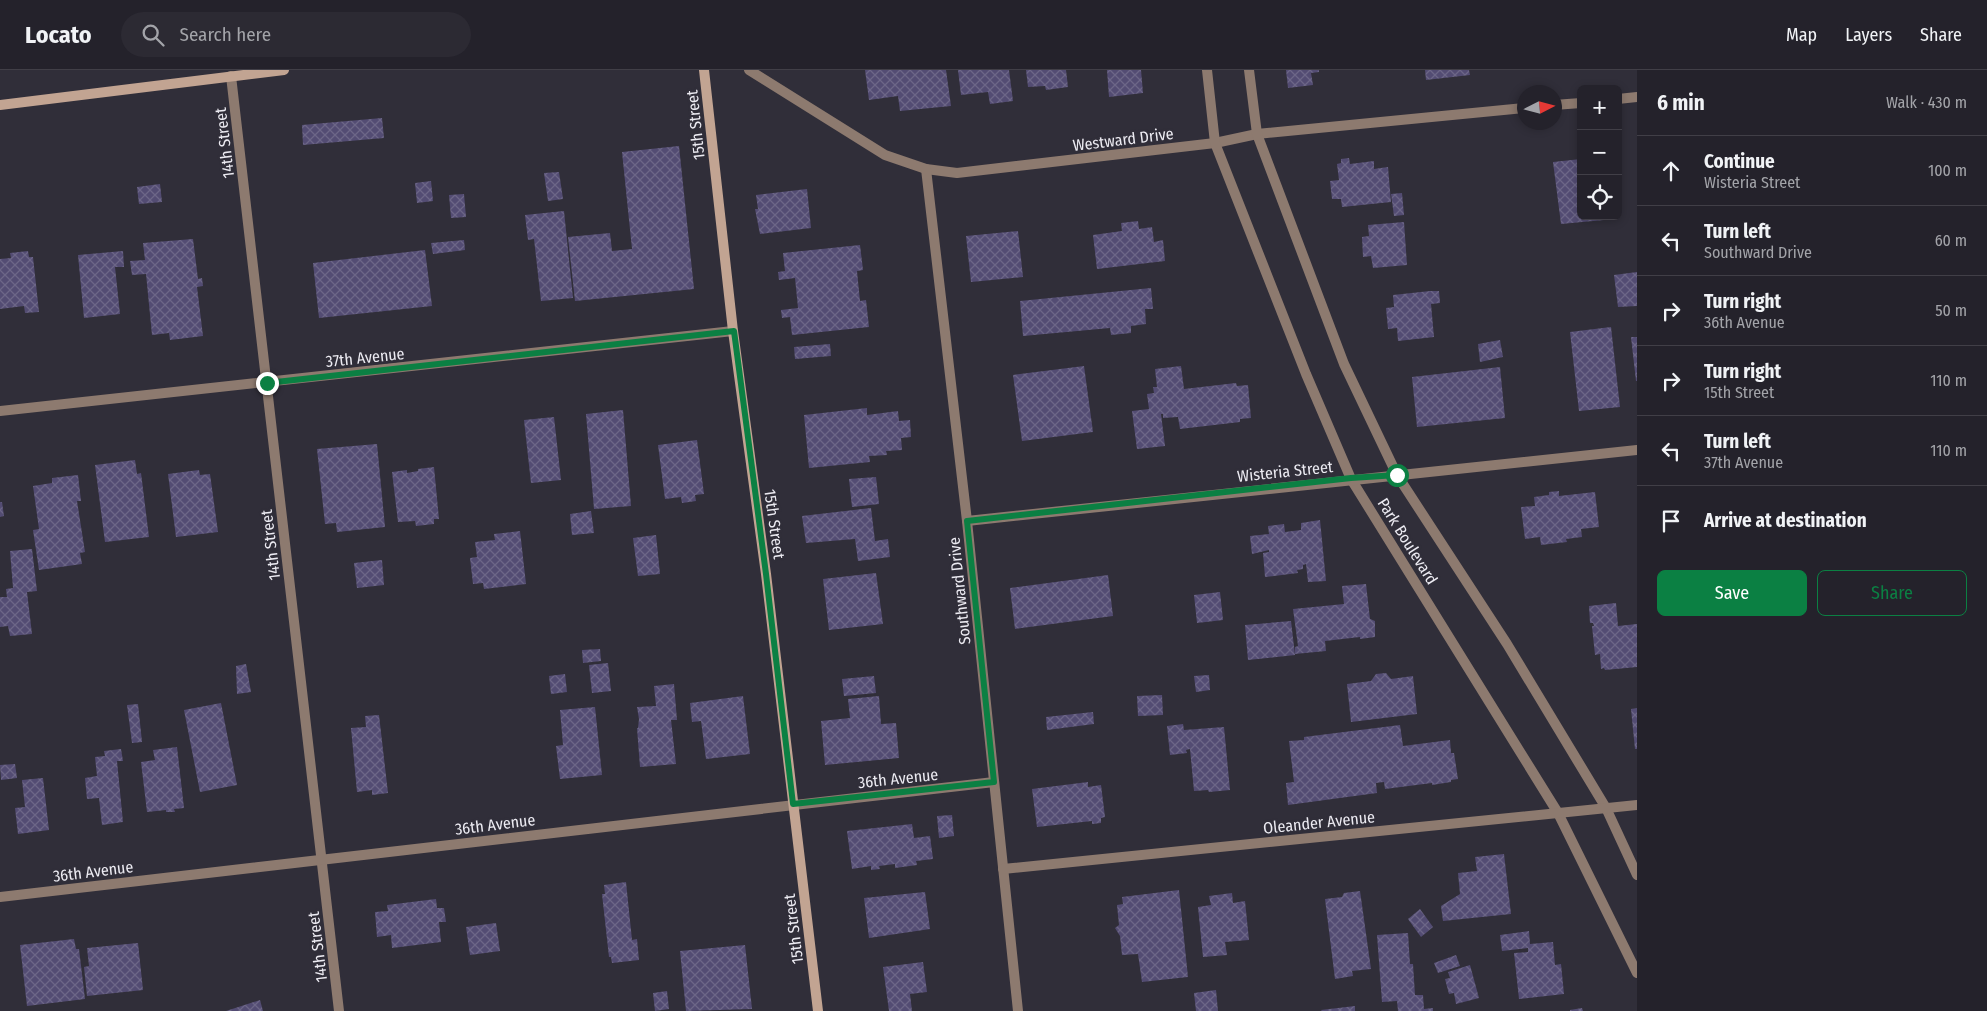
<!DOCTYPE html>
<meta charset="utf-8">
<style>
body{margin:0;font-family:"Fira Sans Condensed",sans-serif;background:#2c2a33;color:#f1f3f6}
.controls{position:absolute;right:15px;top:15px;display:grid;overflow:hidden;border-radius:8px;box-shadow:0 2px 8px #0003}
.controls button{width:45px;height:45px;display:grid;place-items:center;padding:0;border:0;border-bottom:1px solid #413f47;background:#24222b;color:#f1f3f6;font:25px sans-serif}
.compass{position:absolute;left:1517px;top:15px;width:45px;height:45px;border-radius:50%;background:#24222b;box-shadow:0 2px 8px #0003;rotate:84deg}
.stop{position:absolute;width:15px;height:15px;margin:-11px;border:4px solid #0b8043;border-radius:50%;background:#fff}
.stop.end{background:#0b8043;border-color:#fff;box-shadow:0 1px 5px #0008}
.list{margin:0;padding:0;list-style:none}
h2{display:flex;justify-content:space-between;align-items:center;height:65px;margin:0;padding:0 20px;font-size:21px}
h2 small{font-size:16px;font-weight:400;color:#a3a4a9}
.list li{display:grid;grid-template-columns:32px 1fr auto;gap:15px;align-items:center;box-sizing:border-box;height:70px;padding:0 20px;border-top:1px solid #413f47}
.list b{display:block;font-size:19px;white-space:nowrap}
.list p{margin:0;font-size:16px;white-space:nowrap;color:#a3a4a9}
.list em{font-size:16px;font-style:normal;color:#a3a4a9}
.actions{display:flex;gap:10px;padding:15px 20px}
.actions a{flex:1;padding:11px 0;border:1px solid #0b8043;border-radius:8px;text-align:center;font-size:18px;color:#0b8043}
.actions .main{background:#0b8043;color:#fff}
.icon{flex:none;width:28px;height:28px;fill:none;stroke:currentColor;stroke-width:2;stroke-linecap:round;stroke-linejoin:round}
.map{position:relative;flex:none;width:1637px;height:941px;overflow:hidden}
header{display:flex;align-items:center;gap:30px;box-sizing:border-box;height:70px;padding:0 25px;background:#24222b;border-bottom:1px solid #413f47}
header strong{font-size:24px}
nav{display:flex;gap:28px;margin-inline-start:auto;font-size:18px}
.search{width:350px;height:45px;background:#2c2a33;display:flex;align-items:center;gap:12px;box-sizing:border-box;padding:0 18px;border-radius:28px;color:#a3a4a9;font-size:19px}
main{display:flex}
aside{flex:1;background:#24222b}
.map>svg:first-child{display:block}
</style>
<header>
<strong>Locato</strong>
<div class="search"><svg class="icon" aria-label="search" viewBox="0 0 24 24"><circle cx="10" cy="10" r="6"/><path d="M15 15l6 6"/></svg>Search here</div>
<nav><a>Map</a><a>Layers</a><a>Share</a></nav>
</header>
<main>
<div class="map">
<svg width="1637" height="941" viewBox="0 0 1637 941">
<defs>
<pattern id="building-cross-hatch" width="8" height="8" patternUnits="userSpaceOnUse" patternTransform="scale(1.25)"><rect width="8" height="8" fill="#534c73"/><path d="M0 0l8 8M0 8l8-8" fill="none" stroke="#6c6687"/></pattern>
</defs>
<rect width="100%" height="100%" fill="#302e39"/>
<g fill="url(#building-cross-hatch)">
<polygon points="865,0 946,0 951,36 900,41 898,26 869,30"/>
<polygon points="958,0 1009,0 1013,31 990,34 988,22 961,25"/>
<polygon points="1026,0 1066,0 1068,17 1046,20 1045,16 1028,17"/>
<polygon points="1107,0 1141,0 1143,23 1109,27"/>
<polygon points="1286,0 1319,0 1319,2 1311,3 1313,15 1288,18"/>
<polygon points="1425,0 1469,0 1470,5 1426,10"/>
<polygon points="382,48 384,68 303,75 302,55"/>
<polygon points="679,76 694,219 575,231 568,167 610,163 612,181 632,179 622,82"/>
<polygon points="1349,88 1350,94 1374,91 1374,99 1388,97 1391,132 1342,137 1341,129 1332,129 1330,111 1339,110 1337,94 1341,93 1341,89"/>
<polygon points="1581,89 1581,146 1603,146 1604,150 1561,154 1553,92"/>
<polygon points="559,102 563,129 548,131 544,103"/>
<polygon points="431,111 433,131 417,133 415,113"/>
<polygon points="160,114 162,132 139,134 137,117"/>
<polygon points="807,119 811,158 760,164 755,139 758,139 756,125"/>
<polygon points="1402,123 1404,145 1394,146 1391,124"/>
<polygon points="464,124 466,147 451,148 449,125"/>
<polygon points="564,141 573,228 541,231 534,169 528,170 525,145"/>
<polygon points="1138,151 1139,159 1152,157 1154,172 1163,170 1165,191 1097,199 1093,165 1122,161 1121,153"/>
<polygon points="1404,152 1407,195 1373,198 1371,186 1363,187 1362,167 1369,166 1368,155"/>
<polygon points="1018,161 1023,207 971,212 966,166"/>
<polygon points="193,169 198,209 202,208 203,216 197,217 203,266 170,270 169,263 152,265 146,204 132,205 130,191 145,190 143,173"/>
<polygon points="464,170 465,180 433,184 431,173"/>
<polygon points="860,175 863,200 857,201 860,231 866,230 869,257 792,265 790,247 782,248 781,240 798,238 795,208 779,210 778,202 785,201 783,183"/>
<polygon points="425,180 432,236 319,248 313,193"/>
<polygon points="28,181 29,187 33,187 39,242 25,243 24,236 0,239 0,189 11,188 10,183"/>
<polygon points="123,181 124,197 115,197 120,244 84,248 78,185"/>
<polygon points="1637,202 1637,236 1618,237 1614,205"/>
<polygon points="1151,218 1153,239 1145,239 1146,254 1131,256 1131,263 1111,265 1110,258 1023,266 1020,231"/>
<polygon points="1430,221 1439,221 1440,233 1431,234 1434,267 1398,271 1397,258 1388,259 1386,238 1394,237 1393,225"/>
<polygon points="1611,257 1620,337 1579,341 1570,262"/>
<polygon points="1631,267 1637,267 1637,311 1636,311"/>
<polygon points="1500,270 1503,287 1480,292 1478,274"/>
<polygon points="830,274 831,286 795,289 794,277"/>
<polygon points="1084,296 1093,362 1022,371 1013,305"/>
<polygon points="1181,296 1184,319 1236,313 1237,316 1248,315 1251,348 1240,349 1240,352 1180,359 1178,347 1163,348 1163,344 1161,344 1165,376 1137,379 1132,341 1149,339 1147,324 1154,323 1153,317 1157,317 1155,299"/>
<polygon points="1500,297 1505,348 1417,357 1412,307"/>
<polygon points="867,338 867,345 898,341 899,351 910,350 911,367 901,368 902,380 886,381 887,385 869,386 870,392 809,398 804,345"/>
<polygon points="623,340 631,436 594,439 586,344"/>
<polygon points="554,347 561,410 531,413 524,350"/>
<polygon points="697,370 704,424 695,425 696,431 682,433 681,427 665,429 658,375"/>
<polygon points="377,374 385,457 337,462 336,453 325,454 317,379"/>
<polygon points="135,390 137,404 141,403 149,467 105,472 95,395"/>
<polygon points="434,397 439,449 434,449 434,454 416,456 415,451 398,452 392,402 407,400 407,403 418,401 418,399"/>
<polygon points="199,400 200,405 210,404 218,462 176,467 168,404"/>
<polygon points="78,405 81,431 77,431 85,482 80,483 82,494 39,500 33,460 39,459 33,416 52,413 52,408"/>
<polygon points="876,407 879,434 852,437 849,409"/>
<polygon points="1559,421 1559,426 1595,422 1599,457 1581,459 1582,467 1566,469 1567,472 1541,475 1540,467 1525,469 1521,437 1535,436 1534,427 1549,425 1549,422"/>
<polygon points="0,432 2,432 4,446 0,447"/>
<polygon points="871,438 875,471 888,469 890,487 858,491 855,469 806,473 802,446"/>
<polygon points="591,441 594,463 572,465 570,444"/>
<polygon points="1320,450 1326,511 1308,512 1306,494 1303,495 1303,499 1297,500 1298,503 1265,507 1263,483 1269,482 1269,480 1252,484 1250,466 1269,464 1268,456 1284,454 1285,462 1301,460 1301,453"/>
<polygon points="520,461 526,514 484,519 483,513 473,514 470,488 477,487 475,472 495,470 494,464"/>
<polygon points="656,465 660,504 638,506 633,468"/>
<polygon points="32,479 37,521 27,522 32,564 10,566 8,556 0,557 0,527 7,527 6,519 13,518 10,481"/>
<polygon points="382,490 384,515 357,518 354,493"/>
<polygon points="876,503 883,554 829,560 823,509"/>
<polygon points="1108,505 1113,546 1015,559 1010,518"/>
<polygon points="1366,514 1370,549 1375,551 1375,567 1360,569 1360,567 1325,571 1326,581 1295,584 1295,577 1298,576 1293,539 1344,534 1342,516"/>
<polygon points="1220,522 1223,550 1197,553 1194,525"/>
<polygon points="1616,533 1618,556 1637,554 1637,597 1605,600 1604,598 1601,599 1600,584 1595,585 1592,556 1594,556 1593,553 1590,553 1589,536"/>
<polygon points="1291,551 1295,585 1248,590 1245,555"/>
<polygon points="600,579 601,591 583,593 582,580"/>
<polygon points="608,593 611,621 592,623 589,595"/>
<polygon points="246,594 251,622 237,624 236,596"/>
<polygon points="1386,603 1391,609 1413,606 1417,644 1351,652 1347,614 1371,611 1376,604"/>
<polygon points="565,604 567,622 551,624 549,606"/>
<polygon points="1209,605 1210,620 1196,622 1194,606"/>
<polygon points="874,606 876,623 844,626 842,609"/>
<polygon points="674,614 677,650 671,650 676,694 640,697 637,658 638,658 639,649 637,637 656,636 654,616"/>
<polygon points="1162,625 1163,645 1138,646 1137,626"/>
<polygon points="743,626 750,684 706,689 701,651 692,652 690,633"/>
<polygon points="879,626 881,654 896,653 899,688 825,695 821,651 850,648 848,629"/>
<polygon points="221,633 237,715 200,722 184,640"/>
<polygon points="138,634 142,672 132,673 127,635"/>
<polygon points="595,637 602,705 560,709 556,676 563,675 560,640"/>
<polygon points="1637,638 1637,679 1635,679 1631,639"/>
<polygon points="1093,642 1094,654 1047,660 1046,647"/>
<polygon points="379,645 388,723 372,725 372,720 357,722 351,658 366,657 365,646"/>
<polygon points="1183,654 1184,660 1224,657 1230,720 1209,722 1208,720 1194,721 1190,679 1186,680 1187,683 1170,685 1167,656"/>
<polygon points="1400,655 1403,676 1450,670 1451,683 1454,683 1458,709 1451,710 1451,712 1432,715 1432,713 1385,719 1384,712 1376,713 1377,723 1288,735 1286,713 1294,712 1289,671 1304,670 1304,667"/>
<polygon points="177,677 184,738 174,739 175,742 166,742 166,740 147,742 141,692 155,690 153,680"/>
<polygon points="121,679 123,691 117,691 123,752 102,755 99,728 87,729 85,708 97,706 95,687 105,686 104,681"/>
<polygon points="15,694 17,708 1,710 0,695"/>
<polygon points="43,708 49,760 18,764 15,738 25,737 22,710"/>
<polygon points="1088,712 1088,717 1101,715 1105,747 1101,748 1101,753 1092,754 1092,751 1037,757 1032,719"/>
<polygon points="952,745 954,766 939,768 937,746"/>
<polygon points="912,754 914,768 930,766 933,789 916,791 917,795 895,798 895,794 879,796 880,799 871,800 871,796 852,799 847,761"/>
<polygon points="1504,784 1511,844 1443,851 1441,836 1460,824 1458,803 1477,801 1475,787"/>
<polygon points="626,812 632,870 637,869 639,890 612,893 611,887 609,887 602,824 605,824 604,815"/>
<polygon points="1179,820 1188,907 1142,912 1138,884 1122,885 1120,866 1115,858 1119,855 1117,835 1123,834 1122,827"/>
<polygon points="1360,821 1371,899 1352,901 1353,906 1335,909 1325,829 1342,827 1344,823"/>
<polygon points="925,822 930,859 869,868 864,828"/>
<polygon points="1232,823 1233,833 1245,831 1249,870 1225,872 1227,885 1203,887 1198,837 1211,835 1209,826"/>
<polygon points="436,829 437,838 444,838 446,852 439,852 441,872 392,878 391,865 377,867 375,842 388,841 387,835"/>
<polygon points="1420,839 1433,857 1421,867 1408,849"/>
<polygon points="496,853 500,881 470,885 466,857"/>
<polygon points="1529,861 1530,874 1553,872 1555,895 1561,894 1564,924 1519,929 1514,883 1528,882 1528,878 1502,881 1500,865"/>
<polygon points="1408,863 1410,894 1413,894 1415,925 1423,925 1424,939 1433,938 1433,941 1398,941 1397,931 1382,932 1377,865"/>
<polygon points="74,869 76,879 79,879 85,929 27,936 20,875"/>
<polygon points="138,873 143,920 87,926 84,897 89,896 87,878"/>
<polygon points="745,875 752,939 686,941 680,881"/>
<polygon points="1456,885 1460,896 1438,903 1434,893"/>
<polygon points="923,892 927,922 910,924 912,941 889,941 883,897"/>
<polygon points="1470,895 1479,928 1456,934 1454,923 1449,924 1445,909 1450,908 1448,902"/>
<polygon points="1216,920 1218,941 1196,941 1194,923"/>
<polygon points="667,921 669,939 655,941 653,923"/>
<polygon points="260,930 263,941 226,941"/>
<polygon points="1355,936 1355,941 1322,941 1321,940"/>
<polygon points="1582,938 1583,941 1570,941 1570,940"/>
</g>
<g fill="none" stroke-linecap="round" stroke-linejoin="round">
<g stroke="#8d7a6f" stroke-width="10">
<polyline points="749,0 885,85 926,99 957,103 1215,73 1257,64 1524,38"/>
<polyline points="1207,0 1215,73 1306,304 1351,409 1558,743 1637,903"/>
<polyline points="1249,0 1257,64 1344,294 1397,405 1507,574 1606,738 1637,805"/>
<polyline points="231,6 339,941"/>
<polyline points="1618,29 1637,27"/>
<polyline points="1554,35 1581,33"/>
<polyline points="926,99 967,451 1018,941"/>
<polyline points="0,341 733,261"/>
<polyline points="967,451 1637,380"/>
<polyline points="1003,799 1637,735"/>
<polyline points="0,827 994,712"/>
</g>
<g stroke="#c2a492" stroke-width="10">
<polyline points="704,0 733,261 766,504 818,941"/>
<polyline points="0,35 284,0"/>
</g>
</g>
<g fill="none" stroke-linecap="round" stroke-linejoin="round">
<polyline stroke="#0b8043" stroke-width="6" points="267,313 734,261 766,504 793,734 994,712 967,451 1351,408 1397,405"/>
</g>
<g text-anchor="middle" stroke-width="5" stroke-linejoin="round" paint-order="stroke">
<g font-size="16" fill="#ecebf2" stroke="#302e39">
<text transform="translate(695 55) rotate(-96)" y="6">15th Street</text>
<text transform="translate(1123 69) rotate(-7)" y="6">Westward Drive</text>
<text transform="translate(224 73) rotate(-97)" y="6">14th Street</text>
<text transform="translate(365 287) rotate(-6)" y="6">37th Avenue</text>
<text transform="translate(1285 401) rotate(-6)" y="6">Wisteria Street</text>
<text transform="translate(775 454) rotate(82)" y="6">15th Street</text>
<text transform="translate(1408 471) rotate(58)" y="6">Park Boulevard</text>
<text transform="translate(270 475) rotate(-97)" y="6">14th Street</text>
<text transform="translate(959 521) rotate(-96)" y="6">Southward Drive</text>
<text transform="translate(898 708) rotate(-6)" y="6">36th Avenue</text>
<text transform="translate(1319 752) rotate(-6)" y="6">Oleander Avenue</text>
<text transform="translate(495 754) rotate(-7)" y="6">36th Avenue</text>
<text transform="translate(93 801) rotate(-7)" y="6">36th Avenue</text>
<text transform="translate(793 859) rotate(-97)" y="6">15th Street</text>
<text transform="translate(317 877) rotate(-97)" y="6">14th Street</text>
</g>
</g>
</svg>
<div class="controls">
<button>+</button>
<button>−</button>
<button><svg class="icon" aria-label="locate" viewBox="0 0 24 24"><circle cx="12" cy="12" r="6"/><path d="M12 2v4M12 18v4M2 12h4M18 12h4"/></svg></button>
</div>
<svg class="compass" viewBox="-18 -18 36 36"><path d="M0-13l5 13h-10z" fill="#e53935"/><path d="M0 13l5-13h-10z" fill="#a3a4a9"/></svg>
<div class="stop" style="left:1397px;top:405px"></div>
<div class="stop end" style="left:267px;top:313px"></div>
</div>
<aside>
<h2>6 min<small>Walk · 430 m</small></h2>
<ul class="list">
<li><svg class="icon" aria-label="ahead" viewBox="0 0 24 24"><path d="M12 20V5M6 11l6-6 6 6"/></svg><div><b>Continue</b><p>Wisteria Street</p></div><em>100 m</em></li>
<li><svg class="icon" aria-label="left" viewBox="0 0 24 24"><path d="M17 20v-9H6M10 6l-5 5 5 5"/></svg><div><b>Turn left</b><p>Southward Drive</p></div><em>60 m</em></li>
<li><svg class="icon" aria-label="right" viewBox="0 0 24 24"><path d="M7 20v-9h11M14 6l5 5-5 5"/></svg><div><b>Turn right</b><p>36th Avenue</p></div><em>50 m</em></li>
<li><svg class="icon" aria-label="right" viewBox="0 0 24 24"><path d="M7 20v-9h11M14 6l5 5-5 5"/></svg><div><b>Turn right</b><p>15th Street</p></div><em>110 m</em></li>
<li><svg class="icon" aria-label="left" viewBox="0 0 24 24"><path d="M17 20v-9H6M10 6l-5 5 5 5"/></svg><div><b>Turn left</b><p>37th Avenue</p></div><em>110 m</em></li>
<li><svg class="icon" aria-label="arrive" viewBox="0 0 24 24"><path d="M6 21V4h12l-3 4 3 4H6"/></svg><div><b>Arrive at destination</b></div></li>
</ul>
<div class="actions"><a class="main">Save</a><a>Share</a></div>
</aside>
</main>
